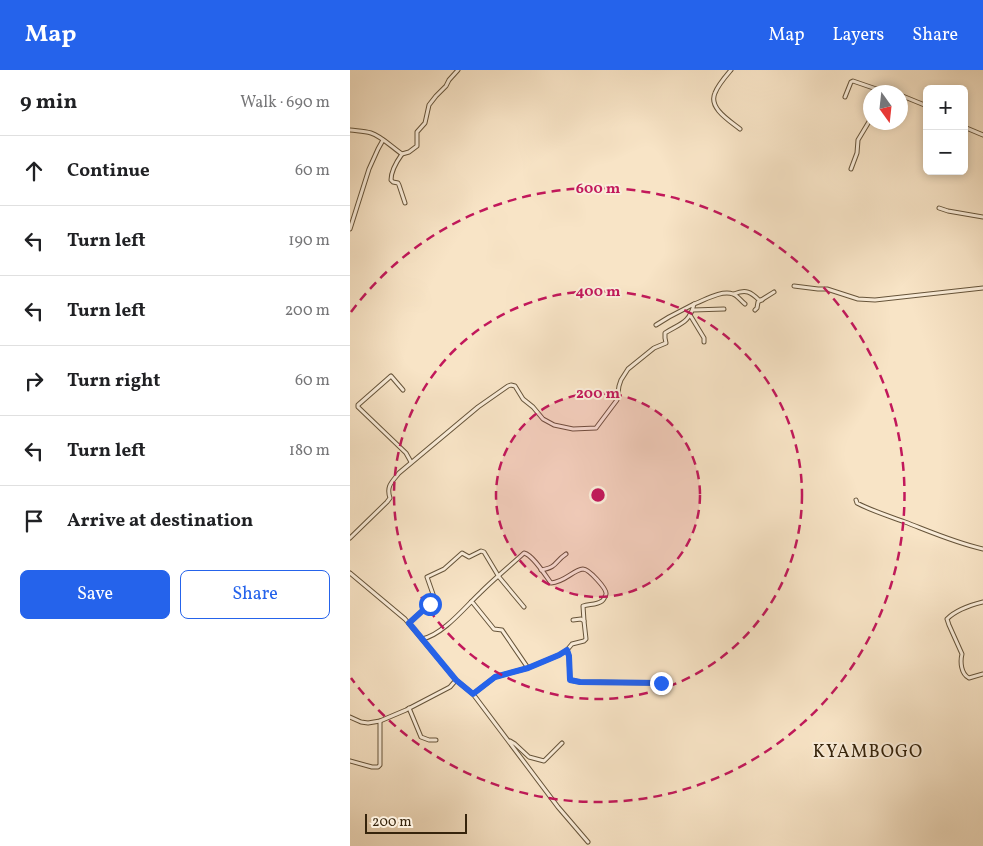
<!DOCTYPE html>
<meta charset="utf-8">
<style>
body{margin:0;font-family:Vollkorn,serif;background:#f2f2f2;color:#202124}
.controls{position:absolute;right:15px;top:15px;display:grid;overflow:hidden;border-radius:8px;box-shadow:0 2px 8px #0003}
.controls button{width:45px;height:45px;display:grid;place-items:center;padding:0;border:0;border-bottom:1px solid #e0e0e0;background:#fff;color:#202124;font:25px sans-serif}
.compass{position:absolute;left:513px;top:15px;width:45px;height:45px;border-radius:50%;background:#fff;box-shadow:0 2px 8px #0003;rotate:165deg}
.scale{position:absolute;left:15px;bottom:12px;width:102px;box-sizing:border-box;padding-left:5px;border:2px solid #36240c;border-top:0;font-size:14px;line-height:18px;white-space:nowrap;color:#36240c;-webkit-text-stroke:4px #faedda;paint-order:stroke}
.stop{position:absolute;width:15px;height:15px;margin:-11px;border:4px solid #2563eb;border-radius:50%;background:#fff}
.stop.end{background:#2563eb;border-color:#fff;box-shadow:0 1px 5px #0008}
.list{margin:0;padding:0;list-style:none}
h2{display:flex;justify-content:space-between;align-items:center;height:65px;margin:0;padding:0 20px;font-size:21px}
h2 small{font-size:16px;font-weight:400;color:#757577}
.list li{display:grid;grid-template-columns:32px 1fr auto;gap:15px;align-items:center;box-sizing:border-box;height:70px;padding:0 20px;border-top:1px solid #e0e0e0}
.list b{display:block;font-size:19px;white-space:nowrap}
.list em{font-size:16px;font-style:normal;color:#757577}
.actions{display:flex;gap:10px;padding:15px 20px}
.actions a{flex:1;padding:11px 0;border:1px solid #2563eb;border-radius:8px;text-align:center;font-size:18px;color:#2563eb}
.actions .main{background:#2563eb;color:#fff}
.icon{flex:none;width:28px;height:28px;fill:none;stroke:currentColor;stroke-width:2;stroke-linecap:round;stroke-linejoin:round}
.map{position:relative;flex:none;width:633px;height:776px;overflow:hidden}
header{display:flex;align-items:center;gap:30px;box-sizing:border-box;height:70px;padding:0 25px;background:#2563eb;color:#fff}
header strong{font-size:24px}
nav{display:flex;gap:28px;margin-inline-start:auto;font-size:18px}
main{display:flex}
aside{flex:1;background:#fff}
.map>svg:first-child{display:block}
</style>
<header>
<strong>Map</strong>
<nav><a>Map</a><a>Layers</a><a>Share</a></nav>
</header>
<main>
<aside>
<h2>9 min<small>Walk · 690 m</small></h2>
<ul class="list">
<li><svg class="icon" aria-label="ahead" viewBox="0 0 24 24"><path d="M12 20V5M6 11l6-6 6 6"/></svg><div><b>Continue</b></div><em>60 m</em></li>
<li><svg class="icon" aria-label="left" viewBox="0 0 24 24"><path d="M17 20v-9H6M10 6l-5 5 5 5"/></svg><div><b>Turn left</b></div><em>190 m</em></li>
<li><svg class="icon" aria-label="left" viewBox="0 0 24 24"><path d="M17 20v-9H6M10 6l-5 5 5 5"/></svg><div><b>Turn left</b></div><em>200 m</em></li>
<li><svg class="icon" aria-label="right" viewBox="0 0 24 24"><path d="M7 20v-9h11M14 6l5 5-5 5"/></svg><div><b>Turn right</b></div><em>60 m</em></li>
<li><svg class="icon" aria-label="left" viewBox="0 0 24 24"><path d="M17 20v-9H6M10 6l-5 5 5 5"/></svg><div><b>Turn left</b></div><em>180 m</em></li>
<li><svg class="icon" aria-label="arrive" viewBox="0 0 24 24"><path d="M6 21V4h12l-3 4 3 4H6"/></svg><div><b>Arrive at destination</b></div></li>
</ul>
<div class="actions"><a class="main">Save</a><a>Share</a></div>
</aside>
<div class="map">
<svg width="633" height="776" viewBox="0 0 633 776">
<rect width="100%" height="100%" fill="#f8e4c6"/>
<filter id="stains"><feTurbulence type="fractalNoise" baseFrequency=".004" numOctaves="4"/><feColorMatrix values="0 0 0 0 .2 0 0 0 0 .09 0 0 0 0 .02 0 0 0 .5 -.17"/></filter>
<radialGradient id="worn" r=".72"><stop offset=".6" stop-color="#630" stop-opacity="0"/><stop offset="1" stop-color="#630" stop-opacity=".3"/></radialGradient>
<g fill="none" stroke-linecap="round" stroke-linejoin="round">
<g stroke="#66543a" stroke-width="5">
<g id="street">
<path d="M381,0C375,7 368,15 365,23C358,38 380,51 390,59"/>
<polyline points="550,25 577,36"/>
<polyline points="495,27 501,12 503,11 535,22"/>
<polyline points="614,57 633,65"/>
<path d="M0,60C7,61 14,61 21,63C31,66 43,78 52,84L59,82L67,76V62L75,53L79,35L86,26L96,16L99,10L108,0"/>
<path d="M52,84C47,91 41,101 41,110L43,112L48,113L49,115L55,133"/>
<polyline points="501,99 507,83 508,70 520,50"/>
<polyline points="589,138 598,141 633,147"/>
<polyline points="0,159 19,99 28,79 33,70"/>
<polyline points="444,216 468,219 477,219 508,229 525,230 633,218"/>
<path d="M384,224C396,219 401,222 409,230H412"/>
<path d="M344,234C355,230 371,220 383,224C387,225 391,231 395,234"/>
<polyline points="343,240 374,239"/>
<polyline points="405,240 407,238 408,232 424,222"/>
<polyline points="340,245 354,268 354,272"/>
<polyline points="53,320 41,306 8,335 8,337 56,383 61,392"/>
<path d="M506,430L507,433C522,441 539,446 555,452C581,462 606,473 633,479"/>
<path d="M0,468L37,432L40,428C36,416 42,412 49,403L128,337L158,316L161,315L165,316L173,329L183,337L193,349L204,355L223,359L246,358L267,330L269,316L271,310L278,299L304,278L316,273L315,268V263C329,254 340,253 344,234L319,247L306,255"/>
<path d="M191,500C208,497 204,492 216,484"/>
<polyline points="0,503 55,549 106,610 123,624 208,737 238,772"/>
<polyline points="121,532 123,533 144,559 152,560 178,598"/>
<path d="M633,532C621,535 605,541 597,549L599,555L612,584C610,592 611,604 619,608L633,604"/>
<polyline points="59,553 84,530 84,527 77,507 94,499 112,483 119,487 131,481 134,482 149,507 174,537"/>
<path d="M72,569C93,565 116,536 131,522C145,508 160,496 174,483C183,485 195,505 201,513C215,512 223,500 233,499C239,499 257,519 256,524C256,525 253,531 252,531C247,535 239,534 233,536L234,551"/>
<polyline points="217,580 219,586 220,610 230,612 311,613"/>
<polyline points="123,624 145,607 178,598 209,585 217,580 222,574 234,571 236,569 234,551 231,549 223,550"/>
<polyline points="59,638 71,667 79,670 86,670"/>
<polyline points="0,647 11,652 18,653 30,651 56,640 100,617 106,610"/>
<polyline points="160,671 165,674 179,687 194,691 212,673"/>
<polyline points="0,691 22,697 28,697 30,695 30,651"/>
</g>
</g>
<use href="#street" stroke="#faedda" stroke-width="3"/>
</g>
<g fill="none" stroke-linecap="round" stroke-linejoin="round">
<polyline stroke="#2563eb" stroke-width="6" points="80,534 59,553 106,610 123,624 145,607 178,598 209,585 217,580 219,586 220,610 230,612 311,613"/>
</g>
<circle cx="248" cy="425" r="102" fill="#c2185b" fill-opacity=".12"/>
<g fill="none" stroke="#c2185b" stroke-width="2.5" stroke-dasharray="9 6">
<circle cx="248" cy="425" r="102"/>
<circle cx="248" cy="425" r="204"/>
<path d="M1 242A307 307 0 1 1 1 608"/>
</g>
<g text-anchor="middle" stroke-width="4" stroke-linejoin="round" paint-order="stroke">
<g font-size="18" letter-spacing="1" fill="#36240c" stroke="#faedda">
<text x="518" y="687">KYAMBOGO</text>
</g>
</g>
<circle cx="248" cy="425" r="8" fill="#c2185b" stroke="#faedda" stroke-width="2.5"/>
<g font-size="15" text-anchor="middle" font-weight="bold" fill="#c2185b" stroke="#faedda" stroke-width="4" stroke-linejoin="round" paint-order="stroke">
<text x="248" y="123">600 m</text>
<text x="248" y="226">400 m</text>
<text x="248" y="328">200 m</text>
</g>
<rect width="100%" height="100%" filter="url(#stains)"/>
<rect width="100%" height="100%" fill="url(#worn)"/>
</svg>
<div class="controls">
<button>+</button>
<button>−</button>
</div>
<svg class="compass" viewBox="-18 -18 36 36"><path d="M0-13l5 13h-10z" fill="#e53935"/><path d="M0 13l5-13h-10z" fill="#757577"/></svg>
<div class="scale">200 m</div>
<div class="stop" style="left:80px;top:534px"></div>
<div class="stop end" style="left:311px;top:613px"></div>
</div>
</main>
